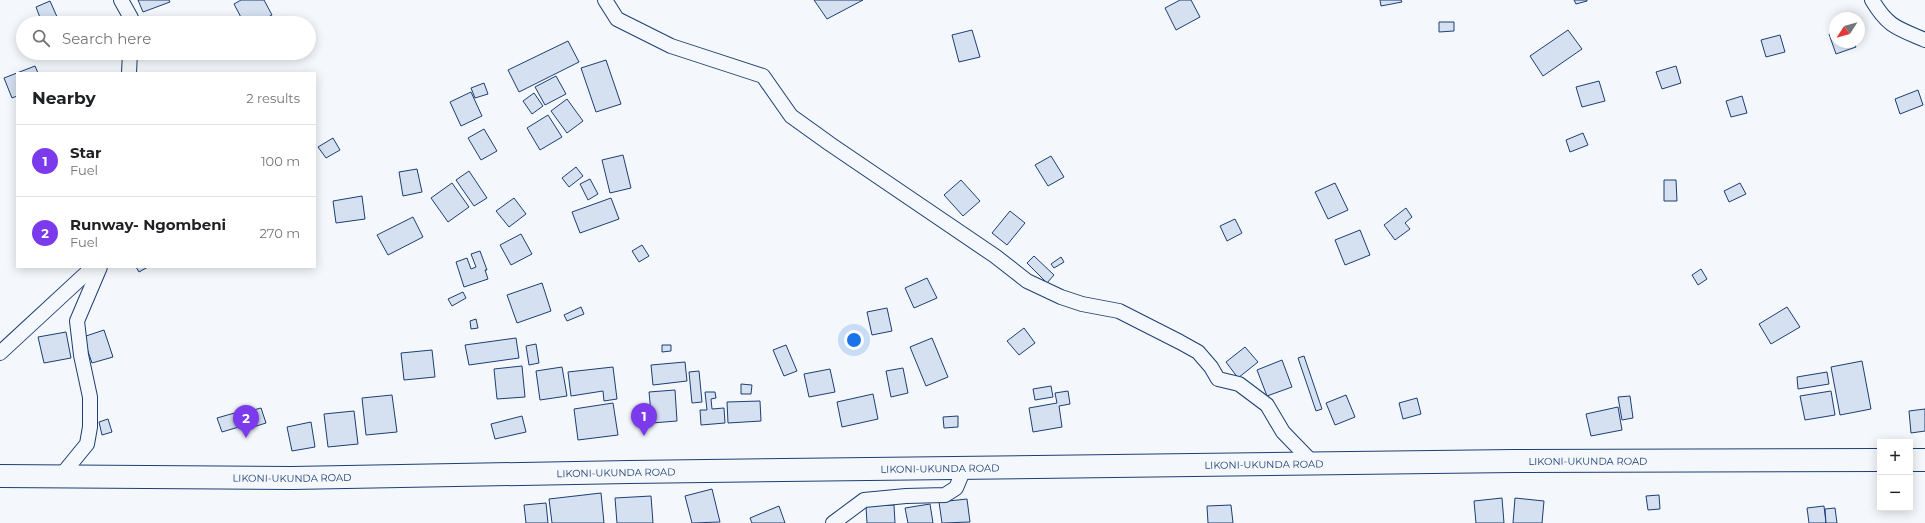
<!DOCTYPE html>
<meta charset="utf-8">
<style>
body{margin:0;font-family:Montserrat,sans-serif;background:#f2f2f2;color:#202124}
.controls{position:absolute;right:12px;bottom:12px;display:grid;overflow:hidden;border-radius:0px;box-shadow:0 2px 10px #0003}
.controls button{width:36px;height:36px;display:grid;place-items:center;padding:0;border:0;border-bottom:1px solid #e0e0e0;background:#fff;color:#202124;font:20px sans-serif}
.compass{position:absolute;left:1829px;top:12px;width:36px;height:36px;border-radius:50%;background:#fff;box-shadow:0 2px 10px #0003;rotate:234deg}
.you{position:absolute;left:854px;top:340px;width:14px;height:14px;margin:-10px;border:3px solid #fff;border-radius:50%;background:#1a73e8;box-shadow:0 0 0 6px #1a73e833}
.badge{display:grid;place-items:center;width:26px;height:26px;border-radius:50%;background:#7c3aed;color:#fff;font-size:13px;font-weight:700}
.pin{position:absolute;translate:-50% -33px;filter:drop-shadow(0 1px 2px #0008)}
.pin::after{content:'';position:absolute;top:21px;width:14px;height:12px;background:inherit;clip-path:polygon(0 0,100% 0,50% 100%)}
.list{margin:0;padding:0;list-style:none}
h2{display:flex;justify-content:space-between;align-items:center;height:52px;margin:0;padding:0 16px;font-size:17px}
h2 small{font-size:13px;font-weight:400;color:#757577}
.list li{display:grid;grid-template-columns:26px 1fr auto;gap:12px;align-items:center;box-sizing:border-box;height:72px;padding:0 16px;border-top:1px solid #e0e0e0}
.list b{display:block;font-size:15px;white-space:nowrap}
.list p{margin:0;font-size:13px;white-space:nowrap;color:#757577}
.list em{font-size:13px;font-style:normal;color:#757577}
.icon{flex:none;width:22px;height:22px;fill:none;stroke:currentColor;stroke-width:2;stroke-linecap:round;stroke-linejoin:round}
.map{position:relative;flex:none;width:1925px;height:523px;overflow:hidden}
.search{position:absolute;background:#fff;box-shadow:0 2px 10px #0003;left:16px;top:16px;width:300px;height:44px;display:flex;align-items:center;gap:10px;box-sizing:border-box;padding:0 14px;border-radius:22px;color:#757577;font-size:15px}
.panel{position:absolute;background:#fff;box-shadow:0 2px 10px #0003;left:16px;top:72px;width:300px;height:196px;border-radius:0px}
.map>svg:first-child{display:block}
</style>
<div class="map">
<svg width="1925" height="523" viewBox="0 0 1925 523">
<rect width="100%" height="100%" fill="#f4f7fb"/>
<g fill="#d5e0f0" stroke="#1d3f73">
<polygon points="138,0 169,0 170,2 143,12"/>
<polygon points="241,0 264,0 272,15 257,23 244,23 234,4"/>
<polygon points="814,0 863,0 827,19"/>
<polygon points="1180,0 1191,0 1200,17 1176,30 1165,8"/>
<polygon points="1380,0 1401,0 1402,2 1381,6"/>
<polygon points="1574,0 1587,0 1587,1 1576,4"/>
<polygon points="50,1 58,19 49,23 42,23 36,7"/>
<polygon points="1439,22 1454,22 1454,31 1439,32"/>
<polygon points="972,30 980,57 959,62 952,35"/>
<polygon points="1568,30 1582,49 1543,76 1530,56"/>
<polygon points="1835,32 1835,42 1854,42 1856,47 1836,54 1829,34"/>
<polygon points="1780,35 1785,52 1766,57 1761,40"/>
<polygon points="568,41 579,62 519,92 508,70"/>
<polygon points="606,60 621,104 596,112 581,68"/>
<polygon points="35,66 38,73 17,73 17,96 12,98 4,78"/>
<polygon points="1676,66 1681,83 1662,89 1656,72"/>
<polygon points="556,76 566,94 545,105 535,87"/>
<polygon points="1599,81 1605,101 1582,107 1576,87"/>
<polygon points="484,83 488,94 475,98 471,88"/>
<polygon points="1918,90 1923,105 1900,114 1895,99"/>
<polygon points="471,92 482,116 461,126 450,102"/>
<polygon points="534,93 543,106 532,114 523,101"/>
<polygon points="1742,96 1747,113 1731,117 1726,101"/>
<polygon points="567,99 583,121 567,133 551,111"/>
<polygon points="548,115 562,137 540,150 527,128"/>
<polygon points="484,129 497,151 481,160 468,138"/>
<polygon points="1583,133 1588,145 1570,152 1566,140"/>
<polygon points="333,138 340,150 326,158 318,147"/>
<polygon points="623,155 631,188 610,193 602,160"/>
<polygon points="1051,156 1064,177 1048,186 1035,165"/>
<polygon points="576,167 583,176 569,187 562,178"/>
<polygon points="417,169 422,192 403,196 399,172"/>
<polygon points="469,171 487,198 474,206 456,180"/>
<polygon points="590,179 598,194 588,200 580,184"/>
<polygon points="961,180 980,201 963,216 944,195"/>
<polygon points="1664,180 1676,180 1677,201 1664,201"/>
<polygon points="452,183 469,207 448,222 431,198"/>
<polygon points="1335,183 1348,210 1328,219 1315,192"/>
<polygon points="1740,183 1746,194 1729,202 1724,191"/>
<polygon points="362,196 365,219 336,223 333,201"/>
<polygon points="514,198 526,214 509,227 496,211"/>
<polygon points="611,198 619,219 580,233 572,212"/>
<polygon points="1406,208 1412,217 1405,223 1410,229 1395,240 1384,225"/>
<polygon points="1010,211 1025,223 1007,245 992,233"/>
<polygon points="413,217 423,237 388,255 377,235"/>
<polygon points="1235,219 1242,233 1227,241 1220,226"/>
<polygon points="1360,230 1370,255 1345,265 1335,240"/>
<polygon points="521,234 532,254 511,265 500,245"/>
<polygon points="642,245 649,256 639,262 632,251"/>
<polygon points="480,251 487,270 485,270 488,279 464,287 456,262 467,258 471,269 476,267 471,254"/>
<polygon points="1034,256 1054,275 1047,283 1027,263"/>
<polygon points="1061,257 1064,262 1054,268 1051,264"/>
<polygon points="136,267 148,267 139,272"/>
<polygon points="1701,269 1707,279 1698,285 1692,275"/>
<polygon points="927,278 937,298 914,308 905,288"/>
<polygon points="542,283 551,311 517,323 507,295"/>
<polygon points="463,292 466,298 452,306 448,299"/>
<polygon points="581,307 584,314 567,321 564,315"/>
<polygon points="1787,307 1800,327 1771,344 1759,324"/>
<polygon points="887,308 892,331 872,335 867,312"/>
<polygon points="476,319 478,328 471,329 470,321"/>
<polygon points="1024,328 1035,343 1019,355 1007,341"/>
<polygon points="104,330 113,357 92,363 83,337"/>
<polygon points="66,332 71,358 44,363 38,337"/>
<polygon points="516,338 519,358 469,365 465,345"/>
<polygon points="932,338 948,377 926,386 910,347"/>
<polygon points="536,344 539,363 529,365 526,346"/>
<polygon points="662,345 671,345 671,351 662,352"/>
<polygon points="786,345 797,371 784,376 773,350"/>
<polygon points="1245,347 1258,362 1238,378 1226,362"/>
<polygon points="432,350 435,377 404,380 401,353"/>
<polygon points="1304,356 1322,409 1316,411 1298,358"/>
<polygon points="1282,360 1292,387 1267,396 1257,370"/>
<polygon points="1862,361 1871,409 1840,415 1831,367"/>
<polygon points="685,362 687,381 653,385 651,365"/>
<polygon points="522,366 525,397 497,399 494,369"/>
<polygon points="562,367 567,396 540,400 536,371"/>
<polygon points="613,367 617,399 604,401 603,391 571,396 568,372"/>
<polygon points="903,368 908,393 891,397 886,371"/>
<polygon points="830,369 835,392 809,397 804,374"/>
<polygon points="699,371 702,402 692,403 689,372"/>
<polygon points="1827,372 1829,384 1798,389 1797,377"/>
<polygon points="741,384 752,385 751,394 741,394"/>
<polygon points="1051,386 1053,397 1035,400 1033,389"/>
<polygon points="675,390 677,421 652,423 649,392"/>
<polygon points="1068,391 1070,404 1059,406 1062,427 1033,432 1029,408 1057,403 1055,393"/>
<polygon points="1831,391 1835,415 1805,420 1800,396"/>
<polygon points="705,392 715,392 716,398 711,399 712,409 724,408 725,423 701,425 700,410 707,410"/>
<polygon points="873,394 878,419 842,427 837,402"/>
<polygon points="392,395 397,432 366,435 362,398"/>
<polygon points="1346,395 1355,417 1335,425 1326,403"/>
<polygon points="1630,396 1633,418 1622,420 1618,397"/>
<polygon points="1417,398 1421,414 1403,419 1399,403"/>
<polygon points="760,401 761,421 728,423 727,402"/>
<polygon points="613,403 618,435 578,440 574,409"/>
<polygon points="1618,407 1622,430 1591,436 1586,414"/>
<polygon points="261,408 266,423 250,428 246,412"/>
<polygon points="1925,409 1925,431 1911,433 1909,411"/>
<polygon points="354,411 358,444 328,447 324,414"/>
<polygon points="238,412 242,426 222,432 217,418"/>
<polygon points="522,416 526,432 495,439 491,424"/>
<polygon points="958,416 958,427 944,428 943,417"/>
<polygon points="108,419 112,432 102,435 99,422"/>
<polygon points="311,422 315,447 292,451 287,427"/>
<polygon points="712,489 720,522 692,523 685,496"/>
<polygon points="601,493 604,523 552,523 549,499"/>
<polygon points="1659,495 1660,509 1648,510 1646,496"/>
<polygon points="651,496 653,523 617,523 615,498"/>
<polygon points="1502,498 1504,523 1476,523 1474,501"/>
<polygon points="1515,498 1544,501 1542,523 1513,523"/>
<polygon points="967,499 970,522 942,523 939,502"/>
<polygon points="546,503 548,523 526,523 524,505"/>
<polygon points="930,504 933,523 908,523 905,508"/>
<polygon points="894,505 895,523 867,523 866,506"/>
<polygon points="1231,505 1233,523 1208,523 1207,506"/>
<polygon points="779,506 785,523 752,523 750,518"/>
<polygon points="1824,506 1826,523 1809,523 1807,508"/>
<polygon points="1835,508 1837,523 1826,523 1825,509"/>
</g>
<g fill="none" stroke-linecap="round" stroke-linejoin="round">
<g stroke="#1d3f73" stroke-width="16">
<g id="street">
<polyline points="121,0 131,18 131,23"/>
<polyline points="605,0 617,19 671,46 763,76 791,116 830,144 995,256 1027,281 1061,297 1082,304 1119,311 1180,342 1198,352 1211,367 1218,379 1239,384 1267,405 1283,432 1314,464"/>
<path d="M1872,0C1888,27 1897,28 1925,40"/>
<polyline points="129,73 130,53"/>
<polyline points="0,353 93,267"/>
<polyline points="60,477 87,444 90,427 90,397 81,355 77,321 100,267"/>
<polyline points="833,523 864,500 906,496 945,495 956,488 964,469"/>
</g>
</g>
<g stroke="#1d3f73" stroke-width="24">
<g id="highway">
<polyline points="1910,460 1925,460"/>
<path id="s1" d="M0,476L292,478L629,472L1514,461L1880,460"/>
</g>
</g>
<use href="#street" stroke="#f4f7fb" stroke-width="14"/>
<use href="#highway" stroke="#f4f7fb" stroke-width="22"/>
</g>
<g text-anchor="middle" stroke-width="3" stroke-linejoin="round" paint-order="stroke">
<g font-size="10" fill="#1d3f73" stroke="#f4f7fb">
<text dy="4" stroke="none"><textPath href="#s1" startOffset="1588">LIKONI-UKUNDA ROAD</textPath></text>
<text dy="4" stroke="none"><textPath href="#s1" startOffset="1264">LIKONI-UKUNDA ROAD</textPath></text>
<text dy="4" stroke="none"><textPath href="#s1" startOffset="940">LIKONI-UKUNDA ROAD</textPath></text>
<text dy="4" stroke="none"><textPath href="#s1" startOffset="616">LIKONI-UKUNDA ROAD</textPath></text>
<text dy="4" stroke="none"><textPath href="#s1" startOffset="292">LIKONI-UKUNDA ROAD</textPath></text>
</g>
</g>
</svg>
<div class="controls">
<button>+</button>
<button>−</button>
</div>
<svg class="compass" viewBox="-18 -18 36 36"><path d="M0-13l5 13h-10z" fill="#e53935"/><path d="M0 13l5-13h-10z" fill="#757577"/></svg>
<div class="you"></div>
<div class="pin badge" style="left:644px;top:436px">1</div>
<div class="pin badge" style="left:246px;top:438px">2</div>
<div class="search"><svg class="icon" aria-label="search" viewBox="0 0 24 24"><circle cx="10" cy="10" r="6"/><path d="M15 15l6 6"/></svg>Search here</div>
<section class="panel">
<h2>Nearby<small>2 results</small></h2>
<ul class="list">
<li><span class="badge">1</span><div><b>Star</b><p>Fuel</p></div><em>100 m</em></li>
<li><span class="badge">2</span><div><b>Runway- Ngombeni</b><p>Fuel</p></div><em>270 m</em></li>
</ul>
</section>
</div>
